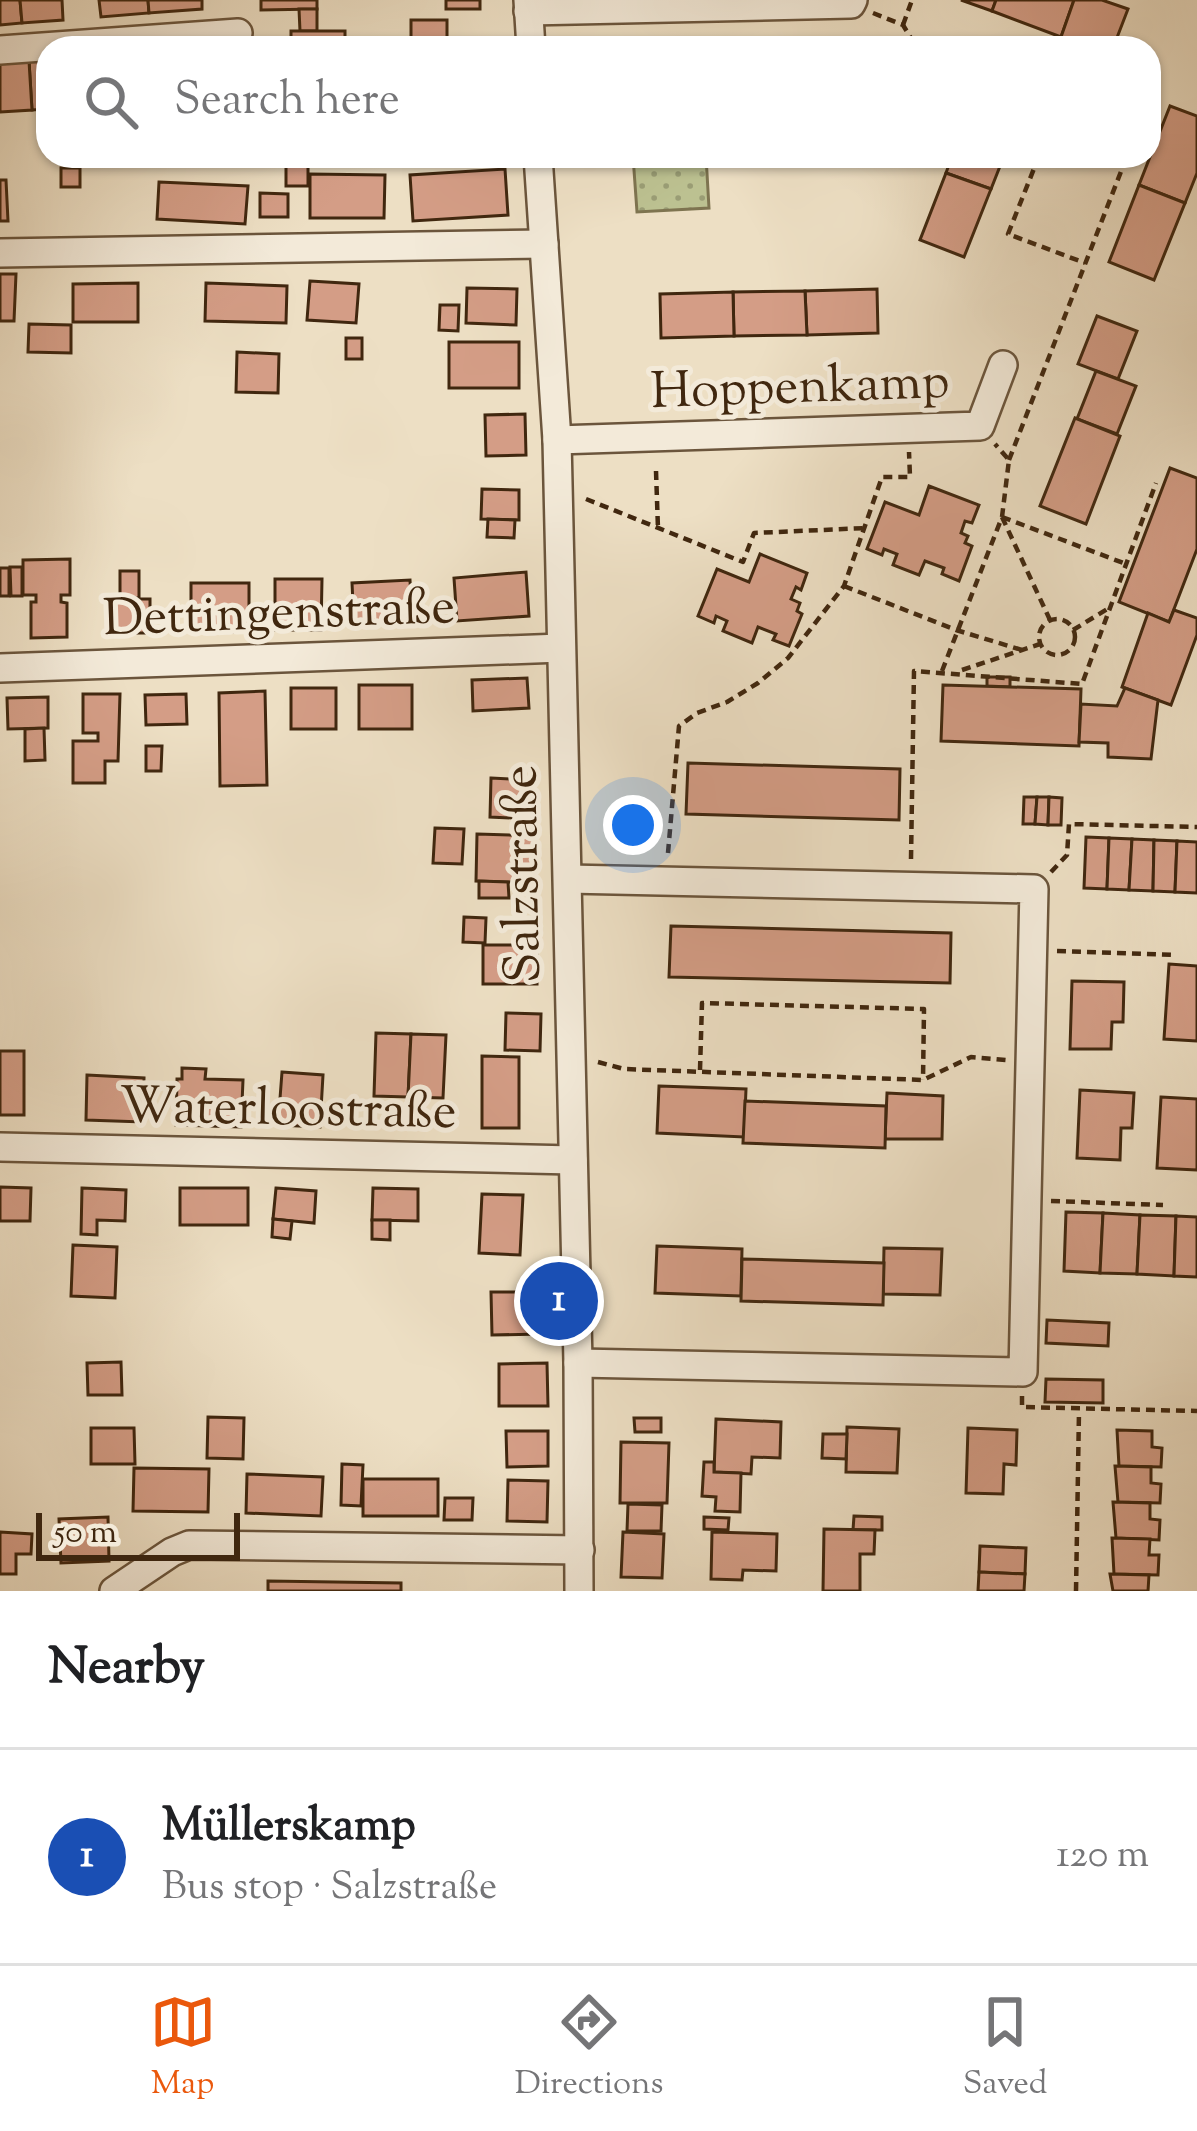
<!DOCTYPE html>
<meta charset="utf-8">
<style>
body{margin:0;font-family:"Sorts Mill Goudy",serif;background:#f2f2f2;color:#202124}
.scale{position:absolute;left:36px;bottom:30px;width:204px;box-sizing:border-box;padding-left:12px;border:6px solid #40270f;border-top:0;font-size:33px;line-height:42px;white-space:nowrap;color:#40270f;-webkit-text-stroke:9px #f3ead9;paint-order:stroke}
.you{position:absolute;left:633px;top:825px;width:42px;height:42px;margin:-30px;border:9px solid #fff;border-radius:50%;background:#1a73e8;box-shadow:0 0 0 18px #1a73e833}
.badge{display:grid;place-items:center;width:78px;height:78px;border-radius:50%;background:#ea580c;color:#fff;font-size:39px;font-weight:700}
.pin{position:absolute;translate:-50% -50%;border:6px solid #fff;box-shadow:0 3px 12px #0006}
.list{margin:0;padding:0;list-style:none}
h2{display:flex;justify-content:space-between;align-items:center;height:156px;margin:0;padding:0 48px;font-size:51px}
h2 small{font-size:39px;font-weight:400;color:#757577}
.list li{display:grid;grid-template-columns:78px 1fr auto;gap:36px;align-items:center;box-sizing:border-box;height:216px;padding:0 48px;border-top:3px solid #e0e0e0}
.list b{display:block;font-size:45px;white-space:nowrap}
.list p{margin:0;font-size:39px;white-space:nowrap;color:#757577}
.list em{font-size:39px;font-style:normal;color:#757577}
.icon{flex:none;width:66px;height:66px;fill:none;stroke:currentColor;stroke-width:2;stroke-linecap:round;stroke-linejoin:round}
.map{position:relative;flex:none;width:1197px;height:1591px;overflow:hidden}
.search{position:absolute;background:#fff;box-shadow:0 3px 9px #0004;left:36px;right:36px;top:36px;height:132px;display:flex;align-items:center;gap:30px;box-sizing:border-box;padding:0 42px;border-radius:36px;color:#757577;font-size:45px}
.sheet{height:372px;background:#fff}
nav{display:flex;justify-content:space-around;align-items:center;box-sizing:border-box;height:168px;border-top:3px solid #e0e0e0;background:#fff;font-size:33px;color:#757577}
nav a{display:grid;justify-items:center;gap:6px}
nav .on{color:#ea580c}
.map>svg:first-child{display:block}
</style>
<div class="map">
<svg width="1197" height="1591" viewBox="0 0 1197 1591">
<defs>
<pattern id="grass-dots" width="8" height="8" patternUnits="userSpaceOnUse" patternTransform="scale(3)"><rect width="8" height="8" fill="#bcc191"/><path d="M2 2h.1M6 6h.1" fill="none" stroke="#9a9d75" stroke-width="1.8" stroke-linecap="round"/></pattern>
</defs>
<rect width="100%" height="100%" fill="#eddfc4"/>
<filter id="stains"><feTurbulence type="fractalNoise" baseFrequency=".00167" numOctaves="4"/><feColorMatrix values="0 0 0 0 .2 0 0 0 0 .09 0 0 0 0 .02 0 0 0 .5 -.17"/></filter>
<radialGradient id="worn" r=".72"><stop offset=".6" stop-color="#630" stop-opacity="0"/><stop offset="1" stop-color="#630" stop-opacity=".3"/></radialGradient>
<polygon fill="url(#grass-dots)" stroke="#7e7450" stroke-width="3" points="633,156 706,156 709,208 637,212"/>
<g fill="#d49d86" stroke="#40270f" stroke-width="3">
<polygon points="0,0 20,0 22,23 0,25"/>
<polygon points="20,0 62,0 63,20 22,23"/>
<polygon points="99,0 148,0 149,13 101,17"/>
<polygon points="148,0 202,0 202,9 149,13"/>
<polygon points="261,0 317,0 317,9 261,10"/>
<rect x="446" y="0" width="34" height="9"/>
<polygon points="961,0 996,0 992,11"/>
<polygon points="996,0 1074,0 1061,37 992,11"/>
<polygon points="1074,0 1102,0 1128,9 1113,48 1090,48 1061,37"/>
<polygon points="299,9 317,9 317,31 300,31"/>
<rect x="411" y="20" width="36" height="19"/>
<rect x="291" y="31" width="54" height="17"/>
<polygon points="427,41 482,42 482,48 426,48"/>
<polygon points="48,59 48,109 32,110 29,61"/>
<polygon points="29,61 32,110 0,112 0,63"/>
<polygon points="1170,106 1197,116 1197,173 1185,203 1139,185"/>
<polygon points="952,156 1004,156 991,189 946,173"/>
<polygon points="286,164 308,165 308,186 286,186"/>
<rect x="61" y="168" width="19" height="19"/>
<polygon points="505,169 508,215 413,221 410,175"/>
<polygon points="946,173 991,189 964,257 920,240"/>
<polygon points="310,174 385,175 384,218 310,218"/>
<polygon points="0,180 6,180 8,221 0,221"/>
<polygon points="159,182 248,186 245,224 157,219"/>
<polygon points="1139,185 1185,203 1154,280 1109,262"/>
<polygon points="260,193 288,194 288,217 260,217"/>
<polygon points="0,274 16,274 14,321 0,321"/>
<polygon points="310,281 359,284 356,323 307,320"/>
<polygon points="138,283 138,322 73,322 73,284"/>
<polygon points="206,283 287,286 286,323 205,321"/>
<polygon points="467,288 517,289 516,325 466,323"/>
<polygon points="877,289 878,333 807,335 805,291"/>
<polygon points="805,291 807,335 734,336 733,292"/>
<polygon points="733,292 734,336 661,338 660,294"/>
<polygon points="440,305 459,305 458,331 439,330"/>
<polygon points="1097,316 1137,331 1118,379 1078,364"/>
<polygon points="29,324 71,325 71,353 28,352"/>
<rect x="346" y="338" width="16" height="21"/>
<rect x="449" y="342" width="70" height="46"/>
<polygon points="237,352 279,354 278,393 236,392"/>
<polygon points="1096,371 1136,386 1117,434 1077,419"/>
<polygon points="525,414 526,455 486,456 485,415"/>
<polygon points="1075,418 1120,436 1086,524 1040,506"/>
<polygon points="1170,468 1197,478 1197,549 1169,622 1119,602"/>
<polygon points="929,486 979,505 972,523 965,521 961,533 968,536 965,543 972,546 959,581 942,574 944,568 925,561 919,575 893,565 897,554 884,549 882,555 867,549 885,502 919,515"/>
<polygon points="482,489 519,490 519,520 481,519"/>
<polygon points="488,519 515,520 514,538 487,537"/>
<polygon points="760,554 807,573 801,590 796,587 791,599 800,603 797,611 802,614 789,646 773,640 776,634 758,627 752,643 723,631 727,621 716,616 714,623 698,616 717,569 749,582"/>
<polygon points="70,559 70,595 61,595 61,602 67,603 67,637 31,638 31,602 36,602 36,595 23,595 23,560"/>
<polygon points="10,567 22,567 22,596 11,596"/>
<rect x="0" y="568" width="9" height="28"/>
<rect x="120" y="571" width="19" height="27"/>
<polygon points="526,572 529,616 457,621 454,578"/>
<polygon points="275,579 322,579 321,630 275,630"/>
<polygon points="410,580 412,621 354,624 352,583"/>
<rect x="191" y="583" width="58" height="49"/>
<rect x="109" y="599" width="41" height="34"/>
<polygon points="1174,610 1197,618 1197,635 1171,705 1122,687 1148,613 1169,622"/>
<polygon points="987,677 1010,677 1010,687 987,686"/>
<polygon points="527,678 529,708 473,711 472,680"/>
<rect x="359" y="685" width="53" height="44"/>
<polygon points="943,685 1081,689 1079,746 941,741"/>
<rect x="291" y="688" width="45" height="41"/>
<polygon points="1125,688 1158,700 1151,759 1108,757 1108,743 1079,742 1081,704 1117,706"/>
<polygon points="265,691 267,785 220,786 219,693"/>
<polygon points="83,694 120,694 118,761 105,761 105,783 73,783 73,741 98,741 98,733 83,733"/>
<polygon points="186,694 187,724 146,725 145,695"/>
<polygon points="48,697 48,728 8,729 7,698"/>
<polygon points="44,728 45,760 25,761 25,729"/>
<polygon points="146,746 162,746 161,771 146,771"/>
<polygon points="688,763 900,769 899,820 686,814"/>
<polygon points="491,778 534,780 533,819 490,817"/>
<polygon points="1024,797 1037,797 1035,824 1023,824"/>
<polygon points="1037,797 1049,797 1048,825 1035,824"/>
<polygon points="1049,797 1062,798 1061,825 1048,825"/>
<polygon points="435,828 464,829 462,864 433,863"/>
<polygon points="477,834 536,836 535,883 476,881"/>
<polygon points="1086,837 1109,838 1107,889 1084,888"/>
<polygon points="1109,838 1132,839 1129,890 1107,889"/>
<polygon points="1132,839 1154,840 1153,891 1129,890"/>
<polygon points="1154,840 1177,841 1175,892 1153,891"/>
<polygon points="1177,841 1197,842 1197,893 1175,892"/>
<polygon points="479,881 508,882 509,898 479,898"/>
<polygon points="464,917 486,918 485,943 463,942"/>
<polygon points="671,926 951,933 950,983 669,977"/>
<rect x="483" y="945" width="54" height="39"/>
<polygon points="1169,964 1197,966 1197,1041 1164,1039"/>
<polygon points="1072,981 1124,982 1123,1022 1112,1022 1111,1049 1070,1049"/>
<polygon points="506,1013 541,1014 540,1051 505,1050"/>
<polygon points="376,1033 411,1034 408,1097 374,1096"/>
<polygon points="411,1034 446,1035 443,1098 408,1097"/>
<rect x="0" y="1051" width="24" height="64"/>
<polygon points="482,1056 519,1057 519,1128 482,1128"/>
<polygon points="182,1068 206,1069 205,1079 243,1080 241,1127 176,1125 177,1079 182,1079"/>
<polygon points="282,1072 323,1075 320,1127 278,1125"/>
<polygon points="87,1075 144,1078 143,1122 86,1120"/>
<polygon points="659,1086 746,1089 744,1137 657,1133"/>
<polygon points="1080,1090 1134,1093 1132,1128 1121,1128 1120,1160 1077,1158"/>
<polygon points="887,1093 943,1096 942,1139 885,1139"/>
<polygon points="1161,1097 1197,1099 1197,1170 1157,1168"/>
<polygon points="745,1101 886,1106 885,1148 743,1143"/>
<polygon points="0,1187 31,1188 30,1221 0,1221"/>
<polygon points="82,1188 126,1190 125,1221 97,1220 97,1235 81,1234"/>
<rect x="180" y="1188" width="68" height="37"/>
<polygon points="276,1188 316,1191 314,1223 273,1219"/>
<polygon points="373,1188 418,1189 418,1221 372,1220"/>
<polygon points="482,1194 523,1195 520,1255 479,1253"/>
<polygon points="1066,1212 1103,1213 1100,1273 1064,1271"/>
<polygon points="1103,1213 1140,1215 1137,1274 1100,1273"/>
<polygon points="1140,1215 1176,1216 1174,1276 1137,1274"/>
<polygon points="1176,1216 1197,1217 1197,1277 1174,1276"/>
<polygon points="273,1219 292,1221 290,1239 272,1237"/>
<polygon points="372,1220 390,1220 390,1240 372,1239"/>
<polygon points="73,1245 117,1247 115,1298 71,1296"/>
<polygon points="657,1246 742,1249 741,1296 655,1293"/>
<polygon points="884,1248 942,1249 940,1295 883,1294"/>
<polygon points="742,1259 884,1263 883,1305 741,1301"/>
<polygon points="491,1292 540,1292 540,1334 492,1335"/>
<polygon points="1047,1320 1109,1323 1108,1346 1046,1343"/>
<polygon points="121,1362 122,1395 88,1395 87,1363"/>
<polygon points="547,1363 548,1406 499,1406 499,1364"/>
<polygon points="1046,1379 1103,1380 1103,1403 1045,1402"/>
<polygon points="208,1417 244,1418 243,1459 207,1458"/>
<polygon points="634,1418 661,1418 661,1432 635,1432"/>
<polygon points="716,1419 781,1422 780,1458 752,1457 751,1474 714,1472"/>
<polygon points="847,1427 899,1429 897,1473 846,1472"/>
<polygon points="91,1428 134,1428 135,1464 91,1464"/>
<polygon points="968,1428 1017,1430 1016,1465 1004,1464 1003,1494 966,1493"/>
<polygon points="1117,1430 1152,1431 1152,1447 1162,1448 1161,1467 1119,1466"/>
<polygon points="506,1431 548,1431 548,1466 507,1467"/>
<polygon points="823,1434 847,1434 846,1459 822,1458"/>
<polygon points="621,1442 669,1443 667,1503 620,1503"/>
<polygon points="704,1462 714,1462 714,1472 741,1473 740,1512 715,1511 716,1497 702,1496"/>
<polygon points="342,1464 363,1465 361,1506 341,1505"/>
<polygon points="1115,1466 1151,1467 1151,1483 1161,1484 1160,1503 1118,1502"/>
<polygon points="134,1468 209,1469 208,1512 133,1511"/>
<polygon points="247,1474 323,1477 321,1516 246,1513"/>
<rect x="363" y="1479" width="75" height="37"/>
<polygon points="508,1480 548,1481 547,1522 507,1521"/>
<polygon points="445,1498 473,1498 472,1520 444,1520"/>
<polygon points="1113,1502 1150,1503 1150,1519 1160,1520 1159,1540 1116,1538"/>
<polygon points="628,1504 662,1505 661,1531 627,1531"/>
<polygon points="854,1516 882,1517 882,1530 853,1530"/>
<polygon points="108,1517 109,1561 61,1563 59,1519"/>
<polygon points="704,1517 729,1518 728,1530 704,1529"/>
<polygon points="824,1529 875,1530 874,1554 860,1554 860,1591 823,1591"/>
<polygon points="0,1532 32,1534 31,1554 16,1554 16,1574 0,1574"/>
<polygon points="623,1532 664,1534 662,1578 621,1577"/>
<polygon points="712,1532 777,1534 776,1571 743,1570 742,1580 711,1579"/>
<polygon points="1112,1538 1150,1539 1149,1555 1159,1555 1158,1575 1114,1574"/>
<polygon points="980,1546 1026,1548 1025,1574 979,1572"/>
<polygon points="979,1572 1025,1574 1024,1591 978,1591"/>
<polygon points="1110,1574 1149,1575 1148,1591 1113,1591"/>
<polygon points="268,1581 401,1583 401,1591 268,1591"/>
</g>
<g fill="none" stroke-linecap="round" stroke-linejoin="round">
<g stroke="#6b553c" stroke-width="32">
<g id="minor">
<polyline points="528,0 531,48"/>
<polyline points="528,11 851,4 853,0"/>
<polyline points="0,50 238,33"/>
<polyline points="538,156 557,440 578,1363 579,1591"/>
<polyline points="0,253 544,244"/>
<polyline points="557,440 980,426 1003,365"/>
<polyline points="0,668 561,648"/>
<polyline points="568,879 1034,889 1023,1372 578,1363"/>
<polyline points="0,1147 573,1160"/>
<polyline points="114,1591 172,1552 189,1545 580,1550"/>
</g>
</g>
<g stroke="#40270f" stroke-width="4.5" stroke-dasharray="9 6" stroke-linecap="butt">
<polyline points="873,13 903,25 917,48"/>
<polyline points="903,25 912,0"/>
<polyline points="1149,98 1153,86"/>
<polyline points="1039,156 1008,234 1085,263"/>
<polyline points="1009,460 1127,156"/>
<polyline points="656,471 658,529"/>
<polyline points="586,499 743,562 754,533 866,528"/>
<polyline points="1002,517 1126,564"/>
<polyline points="1002,517 1050,620"/>
<polyline points="844,586 956,630 1022,650"/>
<circle cx="1057" cy="637" r="18"/>
<polyline points="1073,630 1109,608"/>
<polyline points="962,670 1040,644"/>
<polyline points="942,671 1002,517 1009,460 995,444"/>
<polyline points="668,853 679,726 697,713 727,702 758,683 788,658 844,586 882,477 910,477 909,452"/>
<polyline points="911,859 914,671 1082,684 1156,483"/>
<polyline points="1051,872 1067,855 1069,824 1197,827"/>
<polyline points="1057,951 1176,955"/>
<polyline points="598,1062 624,1069 923,1080 971,1057 1006,1060"/>
<polyline points="700,1070 702,1003 924,1009 923,1080"/>
<polyline points="1051,1201 1163,1205"/>
<polyline points="1022,1396 1022,1407 1197,1411"/>
<polyline points="1076,1591 1079,1411"/>
</g>
<use href="#minor" stroke="#f3ead9" stroke-width="27"/>
</g>
<g text-anchor="middle" stroke-width="10" stroke-linejoin="round" paint-order="stroke">
<g font-size="51" fill="#40270f" stroke="#f3ead9">
<text transform="translate(800 384) rotate(-2)" y="18">Hoppenkamp</text>
<text transform="translate(279 610) rotate(-2)" y="18">Dettingenstraße</text>
<text transform="translate(519 874) rotate(-91)" y="18">Salzstraße</text>
<text transform="translate(288 1106) rotate(1)" y="18">Waterloostraße</text>
</g>
</g>
<rect width="100%" height="100%" filter="url(#stains)"/>
<rect width="100%" height="100%" fill="url(#worn)"/>
</svg>
<div class="scale">50 m</div>
<div class="you"></div>
<div class="pin badge" style="left:559px;top:1301px;background:#1a4fb4">1</div>
<div class="search"><svg class="icon" aria-label="search" viewBox="0 0 24 24"><circle cx="10" cy="10" r="6"/><path d="M15 15l6 6"/></svg>Search here</div>
</div>
<section class="sheet">
<h2>Nearby<small></small></h2>
<ul class="list">
<li><span class="badge" style="background:#1a4fb4">1</span><div><b>Müllerskamp</b><p>Bus stop · Salzstraße</p></div><em>120 m</em></li>
</ul>
</section>
<nav>
<a class="on"><svg class="icon" aria-label="map" viewBox="0 0 24 24"><path d="M3 6l6-2 6 2 6-2v14l-6 2-6-2-6 2zM9 4v14M15 6v14"/></svg>Map</a>
<a><svg class="icon" aria-label="directions" viewBox="0 0 24 24"><path d="M12 3l9 9-9 9-9-9zM9 14v-3h6M13 9l2 2-2 2"/></svg>Directions</a>
<a><svg class="icon" aria-label="saved" viewBox="0 0 24 24"><path d="M7 4h10v16l-5-4-5 4z"/></svg>Saved</a>
</nav>
